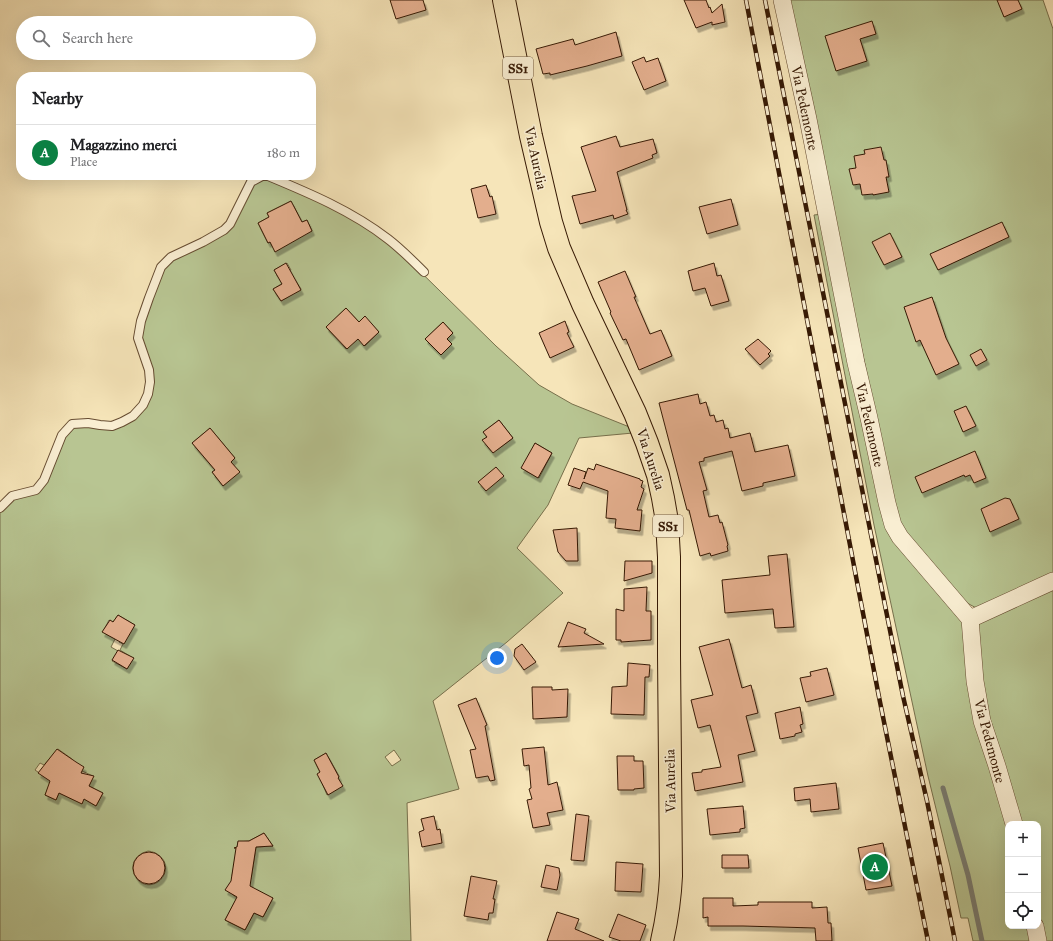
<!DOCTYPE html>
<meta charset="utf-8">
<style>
body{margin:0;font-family:"IM FELL Great Primer",serif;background:#f6f6f6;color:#202124}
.controls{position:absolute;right:12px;bottom:12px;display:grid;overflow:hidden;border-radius:8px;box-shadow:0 4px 16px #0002}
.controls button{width:36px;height:36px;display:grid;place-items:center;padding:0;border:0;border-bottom:1px solid #e0e0e0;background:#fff;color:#202124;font:20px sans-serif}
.you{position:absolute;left:497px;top:658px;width:14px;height:14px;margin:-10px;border:3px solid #fff;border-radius:50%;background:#1a73e8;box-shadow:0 0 0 6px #1a73e833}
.badge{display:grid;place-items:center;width:26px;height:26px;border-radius:50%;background:#0b8043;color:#fff;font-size:13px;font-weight:700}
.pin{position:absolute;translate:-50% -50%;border:2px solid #fff;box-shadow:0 1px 4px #0006}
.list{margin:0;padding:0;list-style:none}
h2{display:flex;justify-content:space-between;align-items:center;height:52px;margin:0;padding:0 16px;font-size:17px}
h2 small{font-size:13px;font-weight:400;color:#757577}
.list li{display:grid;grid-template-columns:26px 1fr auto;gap:12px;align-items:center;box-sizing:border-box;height:56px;padding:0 16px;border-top:1px solid #e0e0e0}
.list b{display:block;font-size:15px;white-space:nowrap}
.list p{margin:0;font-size:13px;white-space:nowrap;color:#757577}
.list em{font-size:13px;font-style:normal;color:#757577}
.icon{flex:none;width:22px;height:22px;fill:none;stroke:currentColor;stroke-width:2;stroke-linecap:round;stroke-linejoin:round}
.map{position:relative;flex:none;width:1053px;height:941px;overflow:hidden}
.search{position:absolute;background:#fff;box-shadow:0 4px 16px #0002;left:16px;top:16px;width:300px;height:44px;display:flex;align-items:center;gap:10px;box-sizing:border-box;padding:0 14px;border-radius:22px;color:#757577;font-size:15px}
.panel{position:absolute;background:#fff;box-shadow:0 4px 16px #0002;left:16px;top:72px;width:300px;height:108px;border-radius:16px}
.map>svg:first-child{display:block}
</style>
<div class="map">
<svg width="1053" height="941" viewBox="0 0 1053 941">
<defs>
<filter id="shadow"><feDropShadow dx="2.5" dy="4.5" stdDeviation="0" flood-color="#0004"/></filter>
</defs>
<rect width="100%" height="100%" fill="#f6e5b9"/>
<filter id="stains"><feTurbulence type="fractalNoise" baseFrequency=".005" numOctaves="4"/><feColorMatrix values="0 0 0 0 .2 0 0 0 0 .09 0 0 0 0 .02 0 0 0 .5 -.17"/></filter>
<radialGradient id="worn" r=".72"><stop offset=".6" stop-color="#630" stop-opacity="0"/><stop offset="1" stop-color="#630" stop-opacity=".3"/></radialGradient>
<g fill="#b8c592" stroke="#776f4b" fill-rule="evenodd">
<polygon points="787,0 1043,0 1053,29 1053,576 980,610 956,597 899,524"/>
<path d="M262,176L333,205L386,238L496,346L539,385L572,404L632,428L633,433L579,438L548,505L517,548L563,593L507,642L433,701L459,789L407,803L411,941H0V508L12,496L36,490L56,450L72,424L122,422L143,405L150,382L138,338L157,276L170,259L224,230L251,182ZM291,201L302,222L307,220L312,231L295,234L272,246L270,242L268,243L258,223L269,217L267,213ZM287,263L291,270L278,277L274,270ZM293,277L301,289L281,301L273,289ZM346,308L359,322L365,317L379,332L365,346L358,339L346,349L326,327ZM443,322L453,333L447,339L452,344L441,355L425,339ZM499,420L513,438L498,449L496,447L491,451L483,440L487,437L483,432ZM210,428L235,458L231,462L239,472L223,486L212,472L215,470L192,443ZM535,443L552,453L539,478L526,471ZM118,615L135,625L126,631L119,642L123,644L120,650L133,658L127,669L112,661L118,651L111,647L115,639L103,632L109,620L113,622ZM58,749L72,759L76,783L82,771L93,776L89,786L103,793L96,806L84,799L81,803L59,793L56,800L45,795L51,781L35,770L40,763L44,765ZM394,750L401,760L392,766L385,757ZM326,753L339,776L338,778L342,786L327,795L323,785L320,772L314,760ZM264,833L273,846L256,847L251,879L232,876L238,842L249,841ZM148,851C158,852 168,860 165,872C164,876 161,880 158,882C137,895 119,859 148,851ZM232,894L273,898L263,917L254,913L245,930L225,920L237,898Z"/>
<polygon points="823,214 887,523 965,622 1008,824 1008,926 1032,926 1034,941 973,941 968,918 961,918 950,866 928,776 874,525 814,215"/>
<polygon points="1053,583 1053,941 1040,941 1038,926 1038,824 1016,824 984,721 972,621"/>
</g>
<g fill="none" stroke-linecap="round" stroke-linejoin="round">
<polyline stroke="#777b71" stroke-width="5" points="943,788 968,875 982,941"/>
</g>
<g fill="#e3ae8d" stroke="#361904" filter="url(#shadow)">
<polygon points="390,0 423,0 426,10 396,19"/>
<polygon points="684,0 706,0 709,8 710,7 712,13 722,4 725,22 712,25 712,22 696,28"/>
<polygon points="997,0 1018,0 1022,9 1004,17"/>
<polygon points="872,21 876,34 860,39 867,61 836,71 825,36"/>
<polygon points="616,32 622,56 587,66 550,75 550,73 543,74 536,49 573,39 575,45"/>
<polygon points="644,57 646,62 658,58 666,81 644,90 632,62"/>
<polygon points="616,136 620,147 653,139 657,153 652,155 653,158 617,172 627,210 626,210 628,214 614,219 613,215 580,224 572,196 596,191 581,147"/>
<polygon points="881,147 884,160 886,160 889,177 886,177 889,192 873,195 873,194 862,195 860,184 853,185 849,169 856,168 854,156 865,154 864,150"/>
<polygon points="486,185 490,197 492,196 496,214 478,218 471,189"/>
<polygon points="731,199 738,225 707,234 699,207"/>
<polygon points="291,201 302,222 307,220 312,231 275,252 270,242 268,243 258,223 269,217 267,213"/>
<polygon points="1002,222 1009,237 938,270 930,254"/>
<polygon points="890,233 902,257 884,265 872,242"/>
<polygon points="286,263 301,290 281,301 273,289 282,284 274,270"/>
<polygon points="714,263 717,276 721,275 729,301 711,306 705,288 693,291 688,271"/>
<polygon points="625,271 636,297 634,297 650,334 661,330 672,356 639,370 626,339 623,340 610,313 611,312 598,282"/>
<polygon points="932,297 946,338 959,364 936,375 920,340 916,342 904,307"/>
<polygon points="346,308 359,322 365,316 379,332 364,346 358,339 347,349 326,327"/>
<polygon points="565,321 569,332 567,333 574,347 550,358 539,333"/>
<polygon points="443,322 453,333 447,339 452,344 441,355 425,339"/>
<polygon points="758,339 771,351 768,354 770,356 760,365 745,349"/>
<polygon points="981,349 987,360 976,366 970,355"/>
<polygon points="698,394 700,404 706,402 710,416 714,415 716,422 723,420 725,429 728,428 730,438 750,433 755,452 788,445 795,476 763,483 763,486 742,491 732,451 704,458 704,461 699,462 707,490 703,491 709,517 718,515 720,523 722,522 728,545 727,546 728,551 711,556 710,553 700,556 689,510 687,510 659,403"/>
<polygon points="966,406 976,426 963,432 954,411"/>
<polygon points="499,420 513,438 493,453 482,440 487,437 483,432"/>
<polygon points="210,428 235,458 231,462 240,472 223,486 212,472 215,470 192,443"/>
<polygon points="535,443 552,453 538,478 521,468"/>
<polygon points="975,451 986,478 974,483 970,475 965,477 964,475 922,493 915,477"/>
<polygon points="596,464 640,479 640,480 643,481 641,487 644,489 637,510 642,510 640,531 615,528 616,519 606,518 608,491 583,482 580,489 568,485 574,468 586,472 584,479 588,468 594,470"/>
<polygon points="496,467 504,476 486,491 478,482"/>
<polygon points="1005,498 1010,499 1019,519 990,532 981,509"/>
<polygon points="577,528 578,561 566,561 558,552 553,530"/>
<polygon points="787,554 794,627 775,628 773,609 725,613 722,580 770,575 768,556"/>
<polygon points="625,561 652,561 652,573 624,581"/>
<polygon points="647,587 646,611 651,611 651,640 621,642 621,640 616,640 616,609 624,611 624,589"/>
<polygon points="118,615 135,625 124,644 102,632 110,620 113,622"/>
<polygon points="568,622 586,629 584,633 604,644 558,647"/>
<polygon points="729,639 742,688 751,685 758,713 746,716 755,751 738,755 743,782 695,791 692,773 702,772 702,770 721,767 710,725 698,728 691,700 713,695 699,647"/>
<polygon points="522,644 536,662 524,670 514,656 515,649"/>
<polygon points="118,650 134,658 127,669 112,660"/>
<polygon points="628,663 650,665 649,677 645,677 644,715 611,714 612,687 627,686"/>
<polygon points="827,668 834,695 806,702 800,678 811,676 810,672"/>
<polygon points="532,687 552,687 552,690 568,689 567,717 533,719"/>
<polygon points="476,698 487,725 485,726 495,780 490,781 488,776 476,778 470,750 476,749 458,705"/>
<polygon points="800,707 803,724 800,725 802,732 795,734 795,736 780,739 775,713"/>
<polygon points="544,747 548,785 557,782 563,810 547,813 550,825 533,828 527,800 532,799 529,789 531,788 529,765 524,766 522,749"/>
<polygon points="57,749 76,762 84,767 81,773 94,776 89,786 103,793 96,806 84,799 82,804 59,793 56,800 45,795 50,781 38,773"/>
<polygon points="326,753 339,777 338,778 343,786 328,795 317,774 320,772 314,760"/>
<polygon points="617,756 634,756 634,761 643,761 644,788 634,789 634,790 618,790"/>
<polygon points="836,783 839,809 811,812 810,799 795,801 794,788"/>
<polygon points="743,806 745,828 740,829 740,832 710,835 707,809"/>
<polygon points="576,814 589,816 584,861 571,860"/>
<polygon points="434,816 437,830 440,829 442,843 422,847 419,832 424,830 421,819"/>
<polygon points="264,833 273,846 256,847 250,886 273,898 263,917 254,913 245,930 225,920 237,897 225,890 231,881 236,848 234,848 237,847 238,841 249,841"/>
<polygon points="883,843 892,886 866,890 858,848"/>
<circle cx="149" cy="868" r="16"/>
<polygon points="722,855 748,855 749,868 722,868"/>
<polygon points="616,862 643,864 641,892 615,891"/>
<polygon points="546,865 559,868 560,875 557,890 541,887"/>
<polygon points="471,876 497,881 493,899 495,899 493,913 489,913 488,920 464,916"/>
<polygon points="703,898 733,898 733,906 758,905 758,902 812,902 812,908 827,907 828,923 831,923 832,941 816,941 815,928 743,926 708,926 708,917 703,918"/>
<polygon points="557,912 579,919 575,929 604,941 547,941"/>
<polygon points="618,914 646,925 640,941 621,941 609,937"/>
</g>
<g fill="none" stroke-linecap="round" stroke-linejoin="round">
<g stroke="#664c31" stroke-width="10">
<path id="lane" d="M0,508L12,496L36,490L44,480L62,435L72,424L88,423L100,425L112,426L122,422L133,416L143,405L148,394L150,382L149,370L138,338L141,321L149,298L161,267L171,257L203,242L224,230L230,224L251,182L262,176H268C309,193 352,211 388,239C401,249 412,260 424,272"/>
</g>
<g stroke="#664c31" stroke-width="18">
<g id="street">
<polyline points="782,0 808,119 856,363 869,418 887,503 893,525 900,537 970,619 975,681 982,721 997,766 1014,824"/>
<polyline points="970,619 1053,581"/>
<polyline points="1035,926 1038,941"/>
</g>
</g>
<g stroke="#361904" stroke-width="24">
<path id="primary" d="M504,0L531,136L551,222L559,248L583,304L635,413L647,443L658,475L663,498L667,521L669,557V655L671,876C670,898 667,919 662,941"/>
</g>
<use href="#lane" stroke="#f9eed2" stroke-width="8"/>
<use href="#street" stroke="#f9eed2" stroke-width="17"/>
<use href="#primary" stroke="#f6e5b9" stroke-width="22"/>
<g stroke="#361904" stroke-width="4.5">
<g id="rail">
<polyline points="746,0 879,697 928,941"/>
<polyline points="765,0 903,696 927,801 955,941"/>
</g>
</g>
<use href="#rail" stroke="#f9eed2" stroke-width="3" stroke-dasharray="9" stroke-linecap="butt"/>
</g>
<g text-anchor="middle" stroke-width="3" stroke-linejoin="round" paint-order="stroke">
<g fill="#f9eed2" stroke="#705942" stroke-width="1">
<rect x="503" y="57" width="30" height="22" rx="3"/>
<rect x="653" y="515" width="30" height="22" rx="3"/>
</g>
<g font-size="13" font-weight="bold" fill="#361904">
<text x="518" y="73">SS1</text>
<text x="668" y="531">SS1</text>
</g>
<g font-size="14" fill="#361904" stroke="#f9eed2">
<text transform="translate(805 108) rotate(78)" y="5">Via Pedemonte</text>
<text transform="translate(536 158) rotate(78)" y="5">Via Aurelia</text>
<text transform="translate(870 425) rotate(77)" y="5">Via Pedemonte</text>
<text transform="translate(651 459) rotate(72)" y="5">Via Aurelia</text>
<text transform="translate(990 741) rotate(75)" y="5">Via Pedemonte</text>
<text transform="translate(670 781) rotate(-91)" y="5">Via Aurelia</text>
</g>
</g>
<rect width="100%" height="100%" filter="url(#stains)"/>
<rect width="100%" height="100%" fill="url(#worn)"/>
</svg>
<div class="controls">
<button>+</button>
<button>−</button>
<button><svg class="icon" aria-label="locate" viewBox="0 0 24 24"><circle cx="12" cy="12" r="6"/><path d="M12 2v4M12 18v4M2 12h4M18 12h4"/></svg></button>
</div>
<div class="you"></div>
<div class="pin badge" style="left:875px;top:867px">A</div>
<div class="search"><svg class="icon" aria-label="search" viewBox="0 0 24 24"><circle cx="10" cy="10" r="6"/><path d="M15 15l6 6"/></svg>Search here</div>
<section class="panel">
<h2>Nearby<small></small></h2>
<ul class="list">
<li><span class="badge">A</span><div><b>Magazzino merci</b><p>Place</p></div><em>180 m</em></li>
</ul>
</section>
</div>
